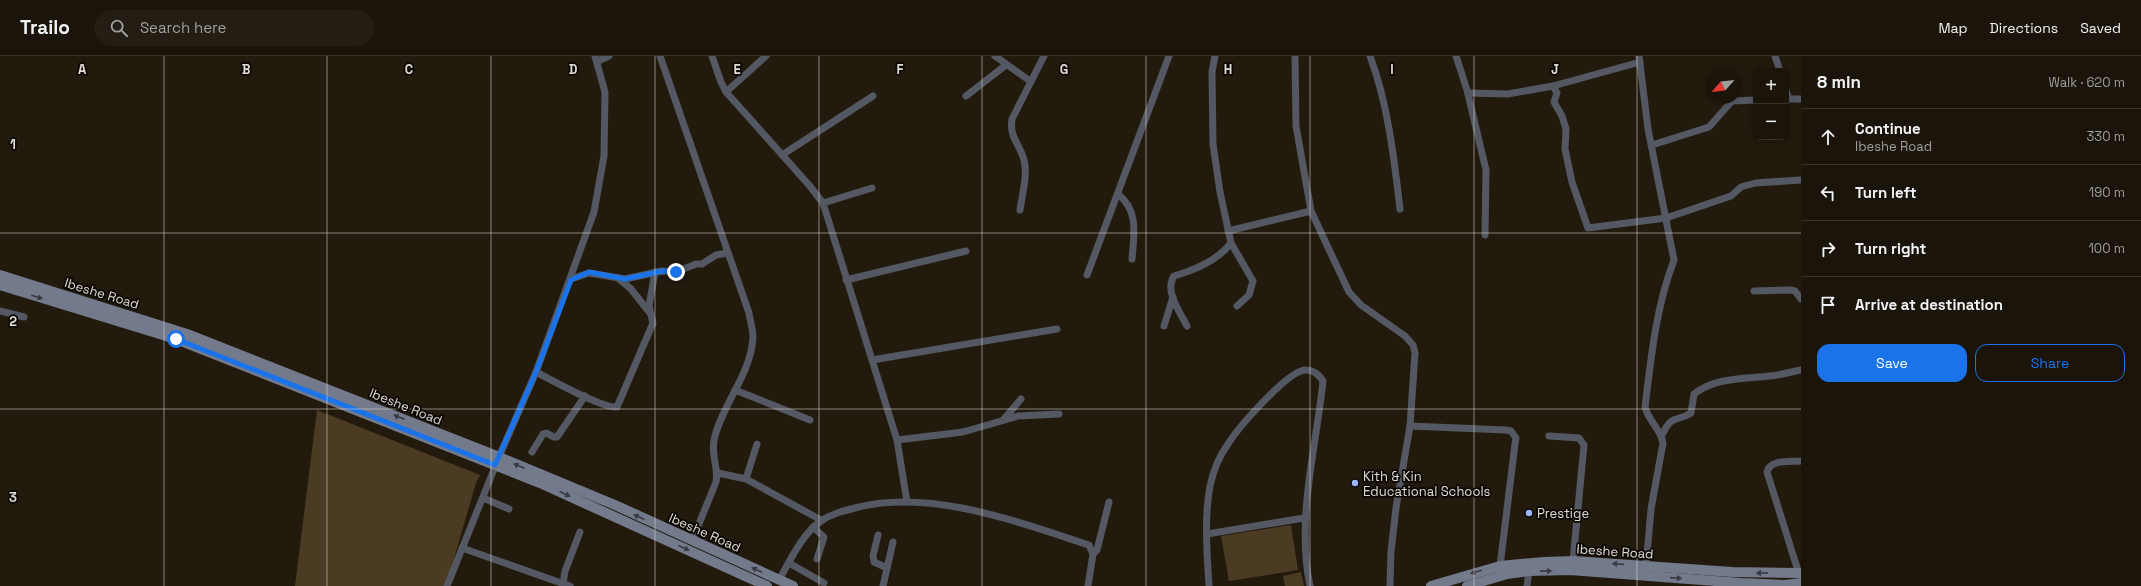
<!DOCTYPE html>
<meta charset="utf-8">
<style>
body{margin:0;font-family:"Space Grotesk",sans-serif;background:#231d13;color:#f1f3f6}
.controls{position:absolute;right:12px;top:12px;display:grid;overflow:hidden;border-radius:8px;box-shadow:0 2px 6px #0003}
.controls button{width:36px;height:36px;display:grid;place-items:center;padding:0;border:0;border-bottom:1px solid #38332b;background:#1a140a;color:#f1f3f6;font:20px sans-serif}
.compass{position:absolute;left:1705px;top:12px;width:36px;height:36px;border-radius:50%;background:#1a140a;box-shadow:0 2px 6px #0003;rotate:243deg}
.stop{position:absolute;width:12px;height:12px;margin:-9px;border:3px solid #1a73e8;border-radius:50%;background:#fff}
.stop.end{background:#1a73e8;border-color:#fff;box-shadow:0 1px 4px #0008}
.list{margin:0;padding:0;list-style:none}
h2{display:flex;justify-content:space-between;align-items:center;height:52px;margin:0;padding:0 16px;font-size:17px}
h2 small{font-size:13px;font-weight:400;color:#9f9e9c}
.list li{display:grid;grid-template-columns:26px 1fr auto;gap:12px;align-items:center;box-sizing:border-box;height:56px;padding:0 16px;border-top:1px solid #38332b}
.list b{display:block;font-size:15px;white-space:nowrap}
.list p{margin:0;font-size:13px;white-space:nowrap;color:#9f9e9c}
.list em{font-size:13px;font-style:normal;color:#9f9e9c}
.actions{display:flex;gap:8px;padding:12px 16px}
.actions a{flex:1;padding:9px 0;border:1px solid #1a73e8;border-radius:12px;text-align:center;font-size:14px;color:#1a73e8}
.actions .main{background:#1a73e8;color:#fff}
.icon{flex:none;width:22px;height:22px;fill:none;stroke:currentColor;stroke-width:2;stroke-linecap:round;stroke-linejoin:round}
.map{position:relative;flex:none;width:1801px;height:530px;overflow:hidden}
header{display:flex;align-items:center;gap:24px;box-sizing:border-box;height:56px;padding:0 20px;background:#1a140a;border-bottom:1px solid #38332b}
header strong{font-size:19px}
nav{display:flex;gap:22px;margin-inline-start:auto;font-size:14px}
.search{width:280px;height:36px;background:#231d13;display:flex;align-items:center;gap:10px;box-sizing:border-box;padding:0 14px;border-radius:22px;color:#9f9e9c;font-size:15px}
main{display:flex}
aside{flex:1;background:#1a140a}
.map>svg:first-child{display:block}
</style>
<header>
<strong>Trailo</strong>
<div class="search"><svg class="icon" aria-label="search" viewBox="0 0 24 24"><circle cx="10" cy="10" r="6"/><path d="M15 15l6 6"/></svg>Search here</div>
<nav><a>Map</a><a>Directions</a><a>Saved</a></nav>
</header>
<main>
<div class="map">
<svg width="1801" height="530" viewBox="0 0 1801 530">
<rect width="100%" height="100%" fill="#231a0e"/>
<g fill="#4b3b23">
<polygon points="317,354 480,419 476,427 446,530 295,530"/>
<polygon points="1291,469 1298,514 1229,525 1221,480"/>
<polygon points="1301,516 1304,530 1285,530 1283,520"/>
</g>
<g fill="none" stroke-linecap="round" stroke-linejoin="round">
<g stroke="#535863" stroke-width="7">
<path d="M660,0L749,257C750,264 753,273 753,281C751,319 722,348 714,384C711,402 719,412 716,426L692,485"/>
<polyline points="712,0 721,26 726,36 809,129 823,147 897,384 907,446"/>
<polyline points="995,0 1030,25"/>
<polyline points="1215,0 1212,16 1213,88 1220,136 1231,187 1253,225 1249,239 1237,250"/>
<polyline points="1295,0 1296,70 1311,155 1349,236 1361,249 1405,280 1413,289 1415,297 1410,370 1396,452 1391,495 1390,530"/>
<path d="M1370,0C1388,48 1394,102 1400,153"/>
<polyline points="1456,0 1467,34 1486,114 1485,179"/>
<path d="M1639,0L1648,73L1674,204C1656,251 1651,302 1645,351C1649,366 1661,373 1663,387L1651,453L1646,510"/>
<polyline points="1775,0 1780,15"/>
<polyline points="598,5 609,0"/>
<polyline points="1640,6 1553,30 1557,37 1554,46 1562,60 1566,73 1565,93 1572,126 1588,172 1666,162 1731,140 1741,131 1755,127 1801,124"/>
<polyline points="1786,34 1789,43"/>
<polyline points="726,36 766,0"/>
<polyline points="1468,37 1508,38 1553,30"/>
<polyline points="966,40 1006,9"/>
<polyline points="1786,43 1801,43"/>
<polyline points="1652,89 1709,71 1732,45 1756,44"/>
<polyline points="782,99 873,40"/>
<path d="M1118,138C1139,155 1134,178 1132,203"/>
<polyline points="823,147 872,132"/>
<path d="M1020,154C1022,139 1028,119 1024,104C1020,88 1009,82 1012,63L1044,0"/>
<polyline points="1228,175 1311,155"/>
<polyline points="1087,219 1169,0"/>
<polyline points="618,222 631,233 650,257"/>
<polyline points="571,223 589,217 625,223 662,215 676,216 696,208 702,208 716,199 727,197"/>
<polyline points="846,224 966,195"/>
<polyline points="1754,235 1790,234 1795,235 1801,243"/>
<polyline points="0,255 24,261"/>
<polyline points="1164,270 1173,241"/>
<path d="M1187,270C1180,256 1164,235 1174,220C1195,214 1218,204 1231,187"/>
<polyline points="872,304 1057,273"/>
<path d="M536,316C552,324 603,353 617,351L653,267L649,250L655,216"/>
<polyline points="735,334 810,364"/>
<polyline points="1004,363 1021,343"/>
<polyline points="1410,370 1506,374 1511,375 1516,382 1515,388 1500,510"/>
<path d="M1662,379C1673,357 1675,367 1691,357L1694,338C1716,321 1744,323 1770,320C1780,319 1791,316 1801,314"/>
<polyline points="1549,380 1579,382 1584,389 1573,505"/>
<polyline points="897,384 963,376 1018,360 1059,358"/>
<polyline points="532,396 543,378 546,377 554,381 557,381 585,340"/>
<polyline points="718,417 746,423 821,464"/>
<polyline points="746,423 757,388"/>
<polyline points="483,442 509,453"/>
<polyline points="813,471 824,481 817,503"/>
<polyline points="1207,478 1304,462"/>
<polyline points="878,479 873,500 874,506 887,512"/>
<polyline points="462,492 570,530"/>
<polyline points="789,507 824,527"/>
<path d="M1799,518L1767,416C1770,403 1790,406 1801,405"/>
<path d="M779,524C790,505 802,478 821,465C831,458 843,455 855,452C929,432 1018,466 1089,489L1093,498"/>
<polyline points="563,528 565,515 580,476"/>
<polyline points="447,530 499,401 536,316 594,156 604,100 605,36 595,0"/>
<polyline points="883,530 893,486"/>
<polyline points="1088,530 1093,498 1097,494 1109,446"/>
<path d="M1209,530C1207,497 1204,462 1210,430C1213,416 1220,399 1228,388C1238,372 1289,313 1306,314C1314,314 1319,319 1323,325C1316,393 1296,462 1310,530"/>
<polyline points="1527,530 1529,515"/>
</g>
<g stroke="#727a8c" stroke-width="10">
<polyline points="0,219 187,278 499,401 615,449 793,530"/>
<polyline points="0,229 176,283 540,427 767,530"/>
<polyline points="1431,530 1500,510 1544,506 1573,505 1732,516 1801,517"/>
<polyline points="1467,530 1507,518 1529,515 1570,514 1741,527 1785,529 1801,527"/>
</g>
</g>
<defs><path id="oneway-solid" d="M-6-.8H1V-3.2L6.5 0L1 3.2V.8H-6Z"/></defs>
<g fill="#383a41">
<use href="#oneway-solid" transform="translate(37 241) rotate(17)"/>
<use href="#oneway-solid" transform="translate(399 361) rotate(-159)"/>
<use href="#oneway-solid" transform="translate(519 410) rotate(-157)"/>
<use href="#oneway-solid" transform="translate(565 438) rotate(24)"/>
<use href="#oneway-solid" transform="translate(639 461) rotate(-155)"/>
<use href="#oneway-solid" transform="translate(684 492) rotate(25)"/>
<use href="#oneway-solid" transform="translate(1618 508) rotate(-176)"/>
<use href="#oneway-solid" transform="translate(757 514) rotate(-155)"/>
<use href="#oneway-solid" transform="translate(1546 515) rotate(-1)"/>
<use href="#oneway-solid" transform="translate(1476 516) rotate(164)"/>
<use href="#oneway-solid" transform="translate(1762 517) rotate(-179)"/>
<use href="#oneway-solid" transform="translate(1676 522) rotate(4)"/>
</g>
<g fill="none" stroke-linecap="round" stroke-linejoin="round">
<polyline stroke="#1a73e8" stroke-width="5" points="176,283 495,409 536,316 571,224 589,216 625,223 662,215 676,216"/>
</g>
<path fill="none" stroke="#e1dbd2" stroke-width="1" stroke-opacity="0.55" d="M164,0V530M327,0V530M491,0V530M655,0V530M819,0V530M982,0V530M1146,0V530M1310,0V530M1474,0V530M1637,0V530M0,177H1801M0,353H1801"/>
<g fill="#99b5fd" stroke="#090603" stroke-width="1.5">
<circle cx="1355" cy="427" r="4"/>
<circle cx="1529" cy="457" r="4"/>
</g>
<g text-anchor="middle" stroke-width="3.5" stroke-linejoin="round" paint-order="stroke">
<g font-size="13" fill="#e1dbd2" stroke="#090603">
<text transform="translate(102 237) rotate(17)" y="5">Ibeshe Road</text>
<text transform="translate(406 350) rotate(22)" y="5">Ibeshe Road</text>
<text transform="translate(705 476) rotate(24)" y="5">Ibeshe Road</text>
<text transform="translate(1615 495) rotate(4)" y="5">Ibeshe Road</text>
</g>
<g font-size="13" fill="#e1dbd2" stroke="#090603" text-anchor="start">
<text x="1363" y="425">Kith &amp; Kin<tspan x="1363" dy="15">Educational Schools</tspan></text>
<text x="1537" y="462">Prestige</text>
</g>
</g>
<g font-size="13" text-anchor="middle" font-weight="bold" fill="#e1dbd2" stroke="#090603" stroke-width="3.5" stroke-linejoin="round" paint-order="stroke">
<text x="82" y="18">A</text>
<text x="246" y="18">B</text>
<text x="409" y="18">C</text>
<text x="573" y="18">D</text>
<text x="737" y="18">E</text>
<text x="900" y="18">F</text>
<text x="1064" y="18">G</text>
<text x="1228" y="18">H</text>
<text x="1392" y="18">I</text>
<text x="1555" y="18">J</text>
<text x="13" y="93">1</text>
<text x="13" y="270">2</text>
<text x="13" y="446">3</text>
</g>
</svg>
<div class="controls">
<button>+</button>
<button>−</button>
</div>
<svg class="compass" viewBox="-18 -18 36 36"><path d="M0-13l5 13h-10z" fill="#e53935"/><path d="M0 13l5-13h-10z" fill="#9f9e9c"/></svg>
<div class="stop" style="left:176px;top:283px"></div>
<div class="stop end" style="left:676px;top:216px"></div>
</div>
<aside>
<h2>8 min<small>Walk · 620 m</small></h2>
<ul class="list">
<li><svg class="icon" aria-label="ahead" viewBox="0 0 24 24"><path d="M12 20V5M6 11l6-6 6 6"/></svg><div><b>Continue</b><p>Ibeshe Road</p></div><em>330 m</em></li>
<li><svg class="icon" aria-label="left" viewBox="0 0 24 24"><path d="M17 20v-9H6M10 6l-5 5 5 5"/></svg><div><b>Turn left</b></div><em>190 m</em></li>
<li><svg class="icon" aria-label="right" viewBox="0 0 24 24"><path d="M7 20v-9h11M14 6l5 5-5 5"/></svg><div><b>Turn right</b></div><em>100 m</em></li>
<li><svg class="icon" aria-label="arrive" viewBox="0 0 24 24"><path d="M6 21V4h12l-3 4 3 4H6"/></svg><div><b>Arrive at destination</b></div></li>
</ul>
<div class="actions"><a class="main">Save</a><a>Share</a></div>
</aside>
</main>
